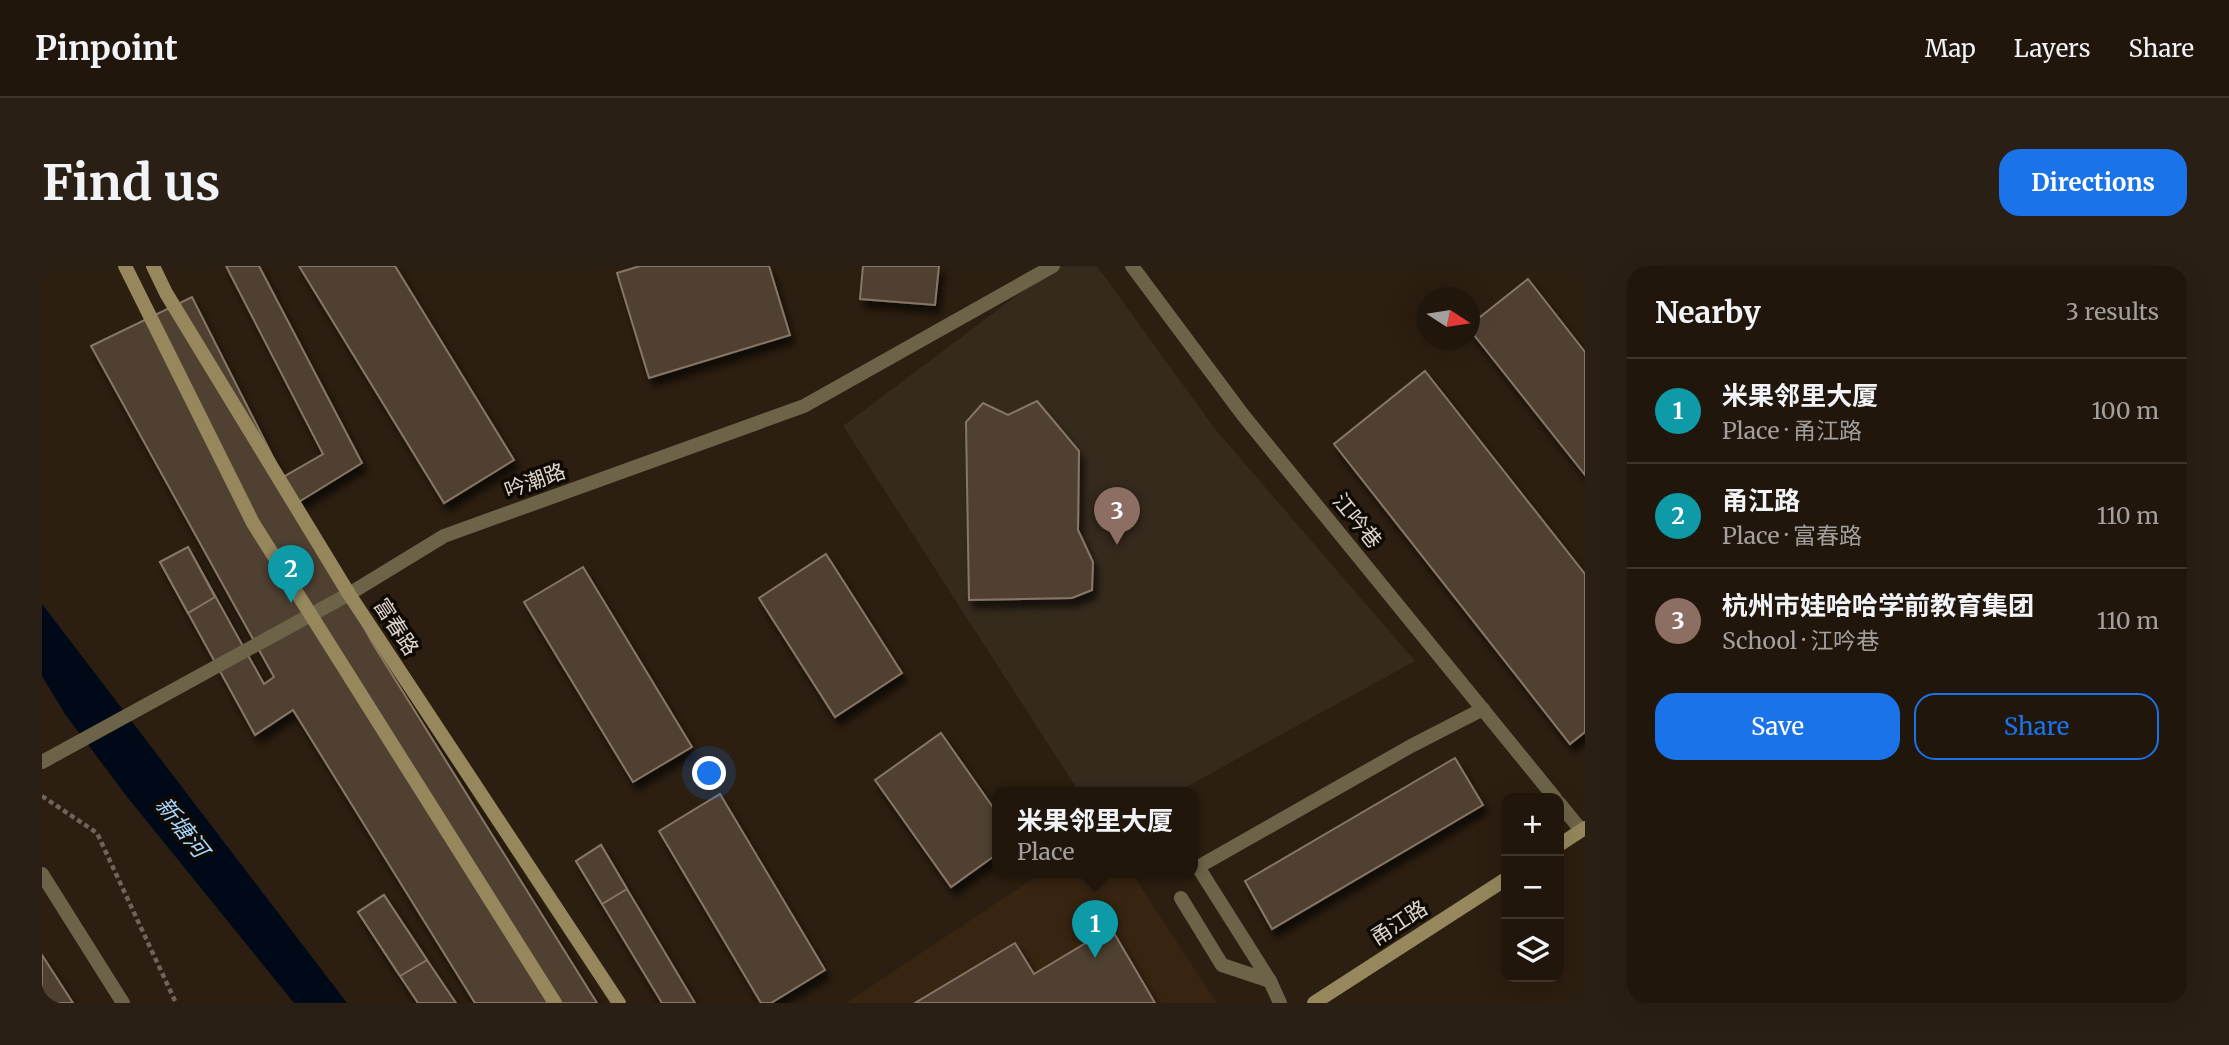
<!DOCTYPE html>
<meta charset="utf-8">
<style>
body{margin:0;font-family:Merriweather,"Noto Sans SC",serif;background:#291f15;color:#f1f3f6}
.controls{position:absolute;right:21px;bottom:21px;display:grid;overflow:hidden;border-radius:14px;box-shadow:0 7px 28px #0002}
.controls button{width:63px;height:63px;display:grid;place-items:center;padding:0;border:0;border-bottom:2px solid #3e352d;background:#21160c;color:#f1f3f6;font:35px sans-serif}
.compass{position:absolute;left:1375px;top:21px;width:63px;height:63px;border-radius:50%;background:#21160c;box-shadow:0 7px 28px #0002;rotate:102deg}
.you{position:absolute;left:668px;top:508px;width:24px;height:24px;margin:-18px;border:5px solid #fff;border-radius:50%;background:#1a73e8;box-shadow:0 0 0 10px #1a73e833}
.badge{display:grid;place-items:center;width:46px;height:46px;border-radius:50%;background:#1a73e8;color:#fff;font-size:23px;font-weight:700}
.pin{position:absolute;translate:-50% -58px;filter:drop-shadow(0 2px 4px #0008)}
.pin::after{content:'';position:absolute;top:37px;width:24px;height:21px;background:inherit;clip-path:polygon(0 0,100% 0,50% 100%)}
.popup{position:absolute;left:950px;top:521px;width:206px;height:91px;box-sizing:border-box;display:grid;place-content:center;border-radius:14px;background:#21160c;filter:drop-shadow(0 2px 5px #0005);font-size:23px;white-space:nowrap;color:#a29f9d}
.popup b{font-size:26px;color:#f1f3f6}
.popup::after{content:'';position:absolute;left:50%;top:100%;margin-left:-14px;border:14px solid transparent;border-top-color:#21160c}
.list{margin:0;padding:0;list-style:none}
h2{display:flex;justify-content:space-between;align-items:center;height:91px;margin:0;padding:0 28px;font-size:30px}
h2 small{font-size:23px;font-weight:400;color:#a29f9d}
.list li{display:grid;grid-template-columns:46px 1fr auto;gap:21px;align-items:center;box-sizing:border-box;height:105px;padding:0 28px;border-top:2px solid #3e352d}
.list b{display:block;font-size:26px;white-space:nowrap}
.list p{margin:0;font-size:23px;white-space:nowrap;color:#a29f9d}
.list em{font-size:23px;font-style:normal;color:#a29f9d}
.actions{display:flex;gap:14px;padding:21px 28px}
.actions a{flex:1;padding:16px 0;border:2px solid #1a73e8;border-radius:21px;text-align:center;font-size:24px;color:#1a73e8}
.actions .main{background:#1a73e8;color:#fff}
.icon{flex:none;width:38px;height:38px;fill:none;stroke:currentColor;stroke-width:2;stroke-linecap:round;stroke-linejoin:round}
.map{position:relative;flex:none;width:1543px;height:737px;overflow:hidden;border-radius:21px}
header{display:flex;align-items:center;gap:42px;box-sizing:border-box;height:98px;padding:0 35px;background:#21160c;border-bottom:2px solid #3e352d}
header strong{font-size:33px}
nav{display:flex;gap:38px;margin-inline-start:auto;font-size:24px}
.intro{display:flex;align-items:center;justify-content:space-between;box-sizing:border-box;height:168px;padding:0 42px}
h1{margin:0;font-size:49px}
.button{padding:18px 32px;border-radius:21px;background:#1a73e8;color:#fff;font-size:24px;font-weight:700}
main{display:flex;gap:42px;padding:0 42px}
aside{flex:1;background:#21160c;border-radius:21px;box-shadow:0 7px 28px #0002}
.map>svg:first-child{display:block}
</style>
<header>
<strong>Pinpoint</strong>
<nav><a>Map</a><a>Layers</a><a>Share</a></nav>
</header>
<div class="intro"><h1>Find us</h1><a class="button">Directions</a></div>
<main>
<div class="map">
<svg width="1543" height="737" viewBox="0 0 1543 737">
<defs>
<filter id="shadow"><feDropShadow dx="4.5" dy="8" stdDeviation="3.5" flood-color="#0009"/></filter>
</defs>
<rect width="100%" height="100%" fill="#2c1e10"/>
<polygon fill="#372411" points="1001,606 1089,606 1175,737 804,737"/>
<polygon fill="#352a1c" points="1014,0 1055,0 1173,163 1373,395 1135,526 1037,526 801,160"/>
<polygon fill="#000917" points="0,338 305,737 252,737 86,532 23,448 0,410"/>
<g fill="#4f4031" stroke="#877666" stroke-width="2" filter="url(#shadow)">
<polygon points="184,0 217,0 320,197 255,237 331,378 555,737 433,737 251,444 213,469 118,296 146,281 222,418 232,411 49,80 150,31 241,211 281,188"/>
<polygon points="257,0 353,0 472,194 402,237"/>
<polygon points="598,0 727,0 748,69 607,112 575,7"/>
<polygon points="821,0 897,0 893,39 818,33"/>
<polygon points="1486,13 1543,86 1543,209 1428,64 1428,59"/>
<polygon points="1383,105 1543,308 1543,466 1528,478 1292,178"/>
<polygon points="995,135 1037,185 1036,264 1051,296 1050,324 1030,332 927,334 924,156 941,137 966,149"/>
<polygon points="146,281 173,331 146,347 118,296"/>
<polygon points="784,288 860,407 793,451 717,332"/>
<polygon points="541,301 650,481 591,516 482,336"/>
<polygon points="899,467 955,547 955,588 909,621 833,514"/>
<polygon points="1413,492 1441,539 1230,663 1203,615"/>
<polygon points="678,528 783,704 729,737 719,737 617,565"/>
<polygon points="559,579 585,623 653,737 620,737 534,595"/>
<polygon points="559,579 585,623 560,638 534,595"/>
<polygon points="342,629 385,694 414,737 376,737 358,710 316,646"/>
<polygon points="342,629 385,694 358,710 316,646"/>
<polygon points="1069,662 1113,737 873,737 973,677 992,708"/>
<polygon points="0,689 31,737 0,737"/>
</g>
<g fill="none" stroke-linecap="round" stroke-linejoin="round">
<polyline stroke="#706357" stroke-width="4.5" stroke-dasharray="5 3.5" stroke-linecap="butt" points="0,530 55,567 134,737"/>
<g stroke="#6c6348" stroke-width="14">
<polyline points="0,608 81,737"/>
<polyline points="1139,632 1180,699 1228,715"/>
<polyline points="1238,737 1228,715 1156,601 1369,480 1441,443"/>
</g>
<g stroke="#6c6348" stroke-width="14">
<polyline points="1090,0 1201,149 1513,532"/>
<polyline points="0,496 307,328 402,270 762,140 1011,0"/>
<polyline points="1517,537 1539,564"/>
</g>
<g stroke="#96885c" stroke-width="14">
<polyline points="83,0 211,257 513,737"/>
<polyline points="111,0 124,27 307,328 577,737"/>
<polyline points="1517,579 1543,562"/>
<polyline points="1272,737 1464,613"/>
</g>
</g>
<g text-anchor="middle" stroke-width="7" stroke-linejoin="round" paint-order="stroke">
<g font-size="21" fill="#e0d6cd" stroke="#100a05">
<text transform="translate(493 215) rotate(-20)" y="7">吟潮路</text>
<text transform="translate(1315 255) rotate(51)" y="7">江吟巷</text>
<text transform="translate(354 361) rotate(57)" y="7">富春路</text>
<text transform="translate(1357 657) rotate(-33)" y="7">甬江路</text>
</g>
<g font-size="23" font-style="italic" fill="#a7d5fd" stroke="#100a05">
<text transform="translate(140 561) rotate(52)" y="8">新塘河</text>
</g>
</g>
</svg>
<div class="controls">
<button>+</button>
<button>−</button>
<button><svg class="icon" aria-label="layers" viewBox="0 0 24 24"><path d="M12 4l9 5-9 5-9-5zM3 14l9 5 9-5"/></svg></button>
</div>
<svg class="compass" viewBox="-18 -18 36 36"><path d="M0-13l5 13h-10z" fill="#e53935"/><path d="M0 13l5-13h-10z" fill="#a29f9d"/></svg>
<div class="you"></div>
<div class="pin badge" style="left:1053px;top:692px;background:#0f9aa8">1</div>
<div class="popup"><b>米果邻里大厦</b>Place</div>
<div class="pin badge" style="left:249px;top:337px;background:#0f9aa8">2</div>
<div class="pin badge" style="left:1075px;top:279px;background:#8d6e63">3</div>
</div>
<aside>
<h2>Nearby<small>3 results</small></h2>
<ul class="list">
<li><span class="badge" style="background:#0f9aa8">1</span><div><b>米果邻里大厦</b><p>Place · 甬江路</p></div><em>100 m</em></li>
<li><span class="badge" style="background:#0f9aa8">2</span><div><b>甬江路</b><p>Place · 富春路</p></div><em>110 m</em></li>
<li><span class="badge" style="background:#8d6e63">3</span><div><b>杭州市娃哈哈学前教育集团</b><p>School · 江吟巷</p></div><em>110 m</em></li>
</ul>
<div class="actions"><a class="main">Save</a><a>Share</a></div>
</aside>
</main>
